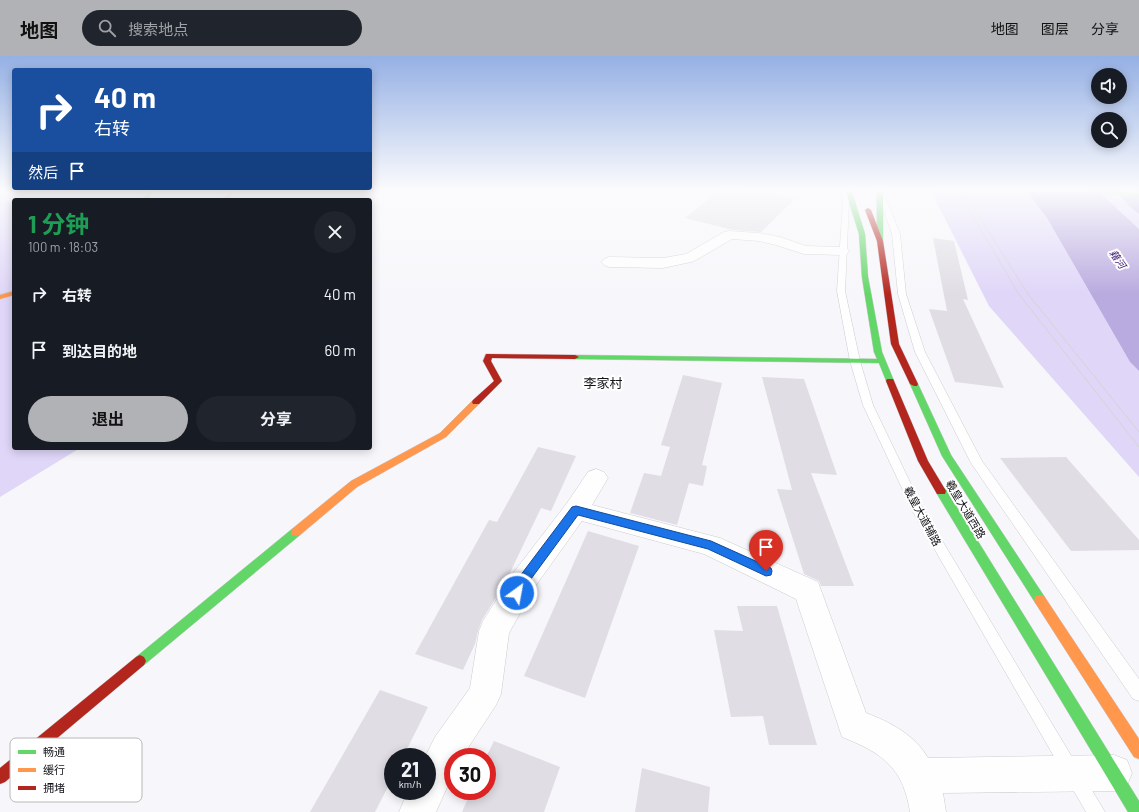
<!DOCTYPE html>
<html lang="zh">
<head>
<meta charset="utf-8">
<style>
	:root { --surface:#171b24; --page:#20242c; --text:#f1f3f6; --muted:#9ea1a6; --accent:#b1b2b6 }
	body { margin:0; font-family:Barlow,"Noto Sans SC",sans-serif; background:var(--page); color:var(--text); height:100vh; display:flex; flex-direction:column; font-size:15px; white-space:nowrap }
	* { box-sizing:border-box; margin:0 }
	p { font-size:13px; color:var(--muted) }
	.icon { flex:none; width:22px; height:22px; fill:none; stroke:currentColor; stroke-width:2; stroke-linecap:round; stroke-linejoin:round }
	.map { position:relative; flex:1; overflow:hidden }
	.sheet { position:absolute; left:12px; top:142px; width:360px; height:252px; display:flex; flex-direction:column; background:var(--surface); border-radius:4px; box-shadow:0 2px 10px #0003 }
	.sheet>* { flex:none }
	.guide { position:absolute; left:12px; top:12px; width:360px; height:122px; border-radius:4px; box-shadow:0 2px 10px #0003; background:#1a4fa0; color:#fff; overflow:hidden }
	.buttons { position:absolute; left:1091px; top:12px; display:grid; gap:8px }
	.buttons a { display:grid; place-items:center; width:36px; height:36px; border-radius:50%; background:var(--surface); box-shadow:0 2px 10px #0003; font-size:20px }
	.speed { position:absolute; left:384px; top:692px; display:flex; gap:8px; font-size:20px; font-weight:700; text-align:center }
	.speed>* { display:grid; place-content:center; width:52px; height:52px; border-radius:50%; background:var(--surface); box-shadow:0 2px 10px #0003; line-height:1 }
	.speed small { font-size:10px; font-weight:400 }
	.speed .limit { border:6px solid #d22; background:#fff; color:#111 }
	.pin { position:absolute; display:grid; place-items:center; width:34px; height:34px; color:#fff; margin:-41px -17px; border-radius:50% 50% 50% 0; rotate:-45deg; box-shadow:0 0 4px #0007 }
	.pin .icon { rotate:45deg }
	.me { position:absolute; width:44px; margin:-22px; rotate:32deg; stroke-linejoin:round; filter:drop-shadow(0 0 3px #0008) }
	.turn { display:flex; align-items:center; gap:14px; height:84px; padding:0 16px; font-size:18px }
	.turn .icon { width:52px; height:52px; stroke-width:2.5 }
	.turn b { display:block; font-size:28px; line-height:34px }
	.then { display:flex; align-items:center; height:38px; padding:0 16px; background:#0003; gap:8px; font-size:15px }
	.round { display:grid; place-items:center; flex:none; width:42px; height:42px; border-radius:21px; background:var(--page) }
	.overview { display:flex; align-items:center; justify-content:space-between; height:68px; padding:0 16px }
	h1 { font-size:24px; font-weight:700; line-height:30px; color:#1e9e55 }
	.button { display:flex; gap:8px; margin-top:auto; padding:8px 16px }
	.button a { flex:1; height:46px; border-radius:24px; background:var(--accent); color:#111; font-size:16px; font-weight:700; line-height:46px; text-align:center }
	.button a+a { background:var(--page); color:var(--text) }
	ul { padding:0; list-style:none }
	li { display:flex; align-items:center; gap:12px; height:56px; padding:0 16px }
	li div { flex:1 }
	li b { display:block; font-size:15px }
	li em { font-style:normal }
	header { display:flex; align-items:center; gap:24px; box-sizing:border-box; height:56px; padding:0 20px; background:var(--accent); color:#111 }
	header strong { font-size:19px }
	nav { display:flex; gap:22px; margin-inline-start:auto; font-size:14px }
	.search { width:280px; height:36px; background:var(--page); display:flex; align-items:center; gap:10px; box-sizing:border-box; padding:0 14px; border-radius:22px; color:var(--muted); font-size:15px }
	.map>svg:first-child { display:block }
</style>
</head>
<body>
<header>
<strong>地图</strong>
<div class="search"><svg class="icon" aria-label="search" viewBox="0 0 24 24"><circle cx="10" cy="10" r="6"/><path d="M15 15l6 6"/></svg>搜索地点</div>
<nav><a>地图</a><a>图层</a><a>分享</a></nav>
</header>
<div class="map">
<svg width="1139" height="756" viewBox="0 0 1139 756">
	<rect width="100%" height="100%" fill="#f7f6fa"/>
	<!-- green -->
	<g fill="#dfd6f8">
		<polygon points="0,133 380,133 370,150 370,144 14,144 14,392 80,392 0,441"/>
		<polygon points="930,133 1025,133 1047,162 1130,306 1139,315 1139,421 989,250"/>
		<polygon points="1096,133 1139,133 1139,173"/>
	</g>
	<!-- water -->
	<g fill="#b9aadf">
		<polygon points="1025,133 1096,133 1139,173 1139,315 1130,306 1047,162"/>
		<polygon points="1114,133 1139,133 1139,158 1129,150"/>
	</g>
	<!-- building -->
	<g fill="#e0dee4">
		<polygon points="722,133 737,133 756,137 758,135 795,143 761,176 733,174 685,162"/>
		<polygon points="933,182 954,185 968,244 963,243 1004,332 955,326 929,253 947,255"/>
		<polygon points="683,319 722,327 702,409 707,410 703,430 689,427 677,469 630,457 644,417 661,420 670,391 661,389"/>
		<polygon points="762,321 804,323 837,419 811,417 854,530 821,530 819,525 804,518 777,433 792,434"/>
		<polygon points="538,391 576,400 551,455 541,452 504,529 482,564 478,575 475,588 463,614 415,598 489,464 497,466"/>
		<polygon points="1066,401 1139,484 1139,494 1071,495 1000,402"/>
		<polygon points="588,475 639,490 585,642 524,620"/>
		<polygon points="737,550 777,550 817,689 769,689 763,660 731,661 714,574 743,575"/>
		<polygon points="380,634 428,651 403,701 393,701 393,721 375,756 310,756"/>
		<polygon points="494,685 560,711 544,756 462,756 471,735 487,735 487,699"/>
		<polygon points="642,712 710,731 708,756 635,756"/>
	</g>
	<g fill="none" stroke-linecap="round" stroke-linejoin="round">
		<defs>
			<g id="lane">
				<polygon points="841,133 847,133 849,145 845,235 860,305 873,349 922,451 1105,756 1086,756 913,456 863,349 850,305 837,235 843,145"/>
				<polygon points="882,138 885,140 900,178 906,238 925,296 982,405 1139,623 1139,645 1133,643 971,407 915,296 898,238 892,178 879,140"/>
			</g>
			<g id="street">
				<polygon points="729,175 759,177 780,181 806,190 842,191 847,192 849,195 847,198 842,199 804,198 776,189 759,185 732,183 696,204 691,206 663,212 609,211 604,209 601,206 604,203 609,201 663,202 686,198 724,176"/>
				<path d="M596,413l8,3 4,6 -16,27 128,33 98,44 48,131c24,9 49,22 62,45l186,-3 13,5 5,13 -5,13 -13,5 -171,2 3,19h-36c-7,-45 -28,-59 -68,-75l-46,-138 -92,-45 -122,-33 -48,67 -25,45 -8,61 -5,11 -34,52h-9v17l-17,38h-37l9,-21h19v-34h-2l10,-20 35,-49 9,-57 4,-10 31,-49 53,-69 21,-31z"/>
			</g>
			<g id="fast">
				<polygon points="148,133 153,133 149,144 143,144"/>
				<polygon points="845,133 851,133 865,178 868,221 882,296 894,325 893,327 887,327 879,307 575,303 571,301 575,299 877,303 874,296 862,221 859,178"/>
				<polygon points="877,133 883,133 883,185 880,187 877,185"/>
				<polygon points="1080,133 1097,133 1139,137 1139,141 1082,135"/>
				<polygon points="911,326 914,326 918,328 951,399 1044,540 1046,544 1044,548 1040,549 1036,548 942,400 910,328"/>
				<polygon points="941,431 945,432 1139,745 1139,756 1128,756 937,438 936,435 937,432"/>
				<polygon points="296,472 300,473 301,476 300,479 144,609 140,611 136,609 134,605 136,601 292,473"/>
			</g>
			<g id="slow">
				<polygon points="233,133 238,133 228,144 222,144"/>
				<polygon points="14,235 14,239 0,243 0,239"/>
				<polygon points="476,343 479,344 480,346 479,348 446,381 357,431 300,479 296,480 292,479 291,476 292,473 351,425 440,377 473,344"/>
				<polygon points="1040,539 1044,540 1139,683 1139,703 1134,701 1036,548 1034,544 1036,540"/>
			</g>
			<g id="jam">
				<polygon points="868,152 871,154 883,185 899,288 918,328 917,330 914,330 910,328 891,288 877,185 865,154"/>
				<polygon points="486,298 575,299 579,301 575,303 492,302 491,305 502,325 479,348 473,348 472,346 473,344 494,325 483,305"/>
				<polygon points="887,323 893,323 894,325 928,405 946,435 945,438 937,438 918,405 886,325"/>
				<polygon points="140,599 144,601 146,605 144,609 5,726 0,728 0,712 136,601"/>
			</g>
		</defs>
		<!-- lane casing -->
		<use href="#lane" stroke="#cccbd0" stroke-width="1"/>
		<!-- street casing -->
		<use href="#street" stroke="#cccbd0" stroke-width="1"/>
		<!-- fast casing -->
		<use href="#fast" stroke="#cccbd0" stroke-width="1"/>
		<!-- slow casing -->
		<use href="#slow" stroke="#cccbd0" stroke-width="1"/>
		<!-- jam casing -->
		<use href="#jam" stroke="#cccbd0" stroke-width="1"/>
		<!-- lane -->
		<use href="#lane" fill="#fefefe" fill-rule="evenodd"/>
		<!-- street -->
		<use href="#street" fill="#fefefe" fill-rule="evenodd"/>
		<!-- fast -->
		<use href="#fast" fill="#63d668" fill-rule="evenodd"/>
		<!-- slow -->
		<use href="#slow" fill="#ff974d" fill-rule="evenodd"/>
		<!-- jam -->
		<use href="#jam" fill="#b3261e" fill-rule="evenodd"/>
		<!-- tram -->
		<g stroke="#d4d4d5" stroke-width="1">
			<polyline points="957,133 1018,237 1139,391"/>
			<polyline points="964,133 971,148 1028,238 1139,376"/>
		</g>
	</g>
	<!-- sky -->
	<linearGradient id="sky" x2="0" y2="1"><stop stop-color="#95b0e4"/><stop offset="0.56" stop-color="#fbfbfd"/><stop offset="1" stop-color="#fbfbfd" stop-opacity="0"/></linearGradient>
	<rect width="1139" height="239" fill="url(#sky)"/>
	<!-- route -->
	<polygon fill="#1a73e8" stroke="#114b97" points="576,450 711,485 771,512 772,515 771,519 766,520 708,493 578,459 528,527 521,540 517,542 513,540 511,537 520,520 572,451"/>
	<g text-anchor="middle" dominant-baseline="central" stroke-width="4" stroke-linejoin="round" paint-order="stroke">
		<!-- far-water labels -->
		<g font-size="10" font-style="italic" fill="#432177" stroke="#fff">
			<text transform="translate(1118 203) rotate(55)">藉河</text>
		</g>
		<!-- street labels -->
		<g font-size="11" fill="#131218" stroke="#fff">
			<text transform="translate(966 453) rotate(59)">羲皇大道西路</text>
			<text transform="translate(923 460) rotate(62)">羲皇大道辅路</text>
		</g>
		<!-- quarter labels -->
		<g font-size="13" fill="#131218" stroke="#fff">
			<text x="603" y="327">李家村</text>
		</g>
	</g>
	<!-- legend -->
	<rect x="10" y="682" width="132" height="64" rx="6" fill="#fff" stroke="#b8b8ba" stroke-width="1"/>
	<rect x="18" y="694" width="18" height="4" fill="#63d668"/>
	<rect x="18" y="712" width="18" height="4" fill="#ff974d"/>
	<rect x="18" y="730" width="18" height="4" fill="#b3261e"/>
	<g font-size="11" fill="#131218">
		<text x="43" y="700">畅通</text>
		<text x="43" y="718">缓行</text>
		<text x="43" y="736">拥堵</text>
	</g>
</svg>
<div class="buttons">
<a><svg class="icon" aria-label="sound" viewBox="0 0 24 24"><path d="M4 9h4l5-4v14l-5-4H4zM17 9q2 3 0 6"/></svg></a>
<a><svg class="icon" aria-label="search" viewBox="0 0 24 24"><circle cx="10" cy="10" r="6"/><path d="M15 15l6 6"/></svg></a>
</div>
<div class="speed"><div>21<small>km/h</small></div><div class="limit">30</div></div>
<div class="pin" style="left:766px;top:515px;background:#d93025"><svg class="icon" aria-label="arrive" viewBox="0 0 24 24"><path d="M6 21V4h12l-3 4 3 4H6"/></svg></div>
<svg class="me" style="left:517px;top:537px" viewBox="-20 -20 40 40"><circle r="17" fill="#1a73e8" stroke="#fff" stroke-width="3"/><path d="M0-11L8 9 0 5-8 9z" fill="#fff"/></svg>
<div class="guide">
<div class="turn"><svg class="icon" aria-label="right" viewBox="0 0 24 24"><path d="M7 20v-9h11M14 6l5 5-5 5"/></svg><div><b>40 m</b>右转</div></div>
<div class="then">然后<svg class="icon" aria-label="arrive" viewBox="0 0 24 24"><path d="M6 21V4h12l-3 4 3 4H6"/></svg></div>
</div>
<section class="sheet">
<div class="overview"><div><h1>1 分钟</h1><p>100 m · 18:03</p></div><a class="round"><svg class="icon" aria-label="close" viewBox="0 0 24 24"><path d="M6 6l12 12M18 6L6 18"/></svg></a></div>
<ul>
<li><svg class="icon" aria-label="right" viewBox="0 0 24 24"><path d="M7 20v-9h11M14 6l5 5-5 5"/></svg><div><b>右转</b></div><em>40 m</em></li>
<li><svg class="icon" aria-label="arrive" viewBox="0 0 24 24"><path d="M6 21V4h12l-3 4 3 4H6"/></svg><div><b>到达目的地</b></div><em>60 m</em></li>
</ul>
<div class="button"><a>退出</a><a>分享</a></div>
</section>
</div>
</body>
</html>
